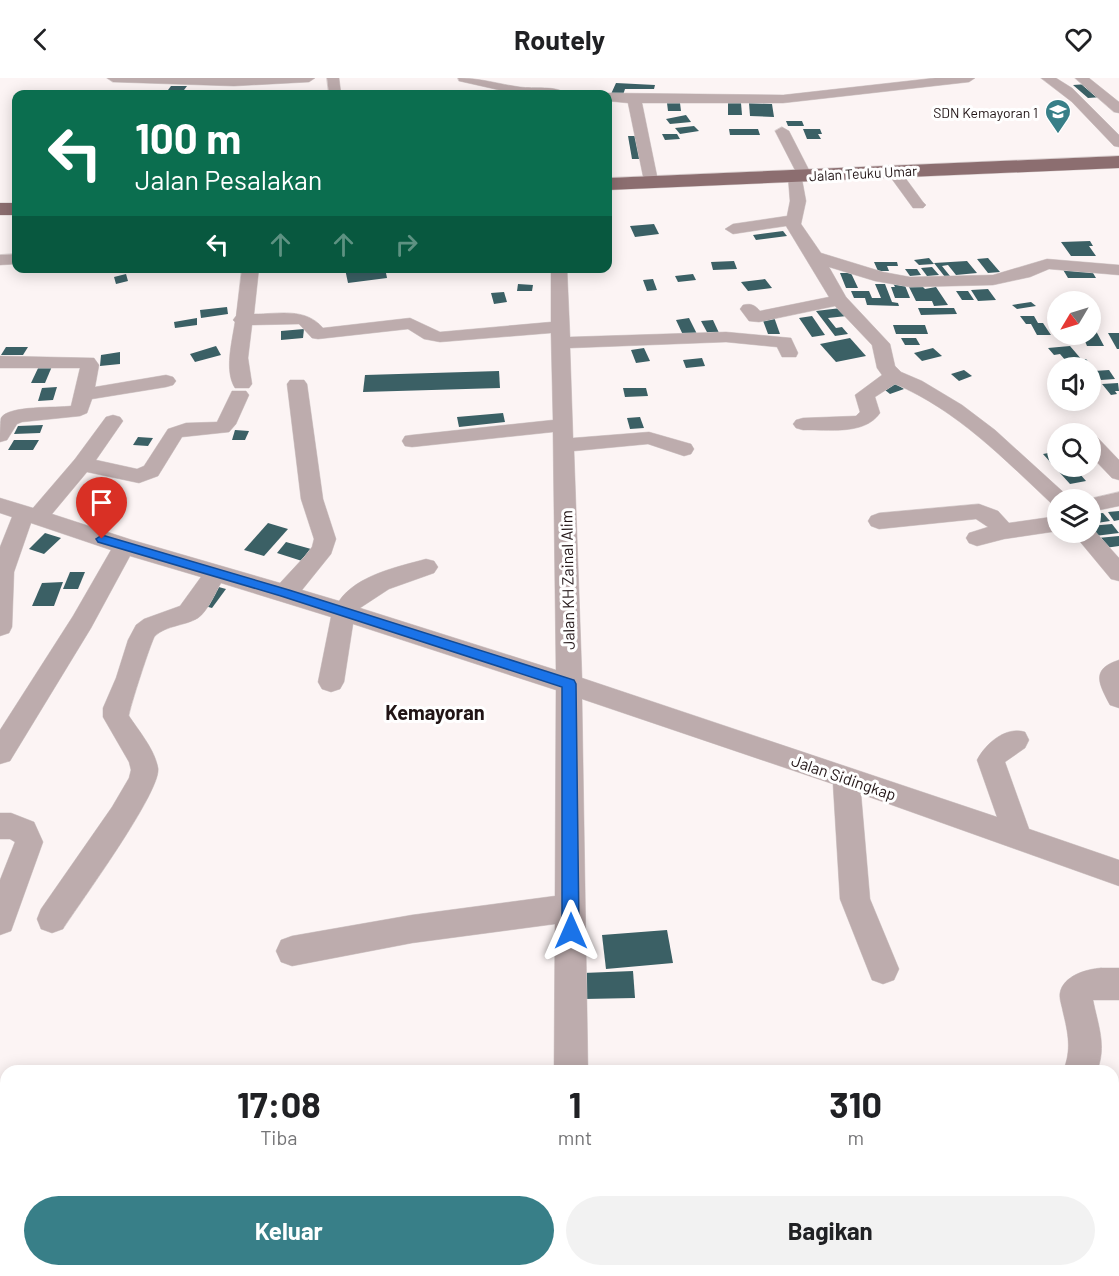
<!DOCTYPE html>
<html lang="id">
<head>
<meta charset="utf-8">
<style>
	:root { --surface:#fff; --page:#f2f2f2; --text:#202124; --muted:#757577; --accent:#387f88 }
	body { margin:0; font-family:Barlow,sans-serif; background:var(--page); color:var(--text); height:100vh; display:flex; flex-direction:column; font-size:22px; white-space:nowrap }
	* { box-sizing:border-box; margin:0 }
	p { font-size:20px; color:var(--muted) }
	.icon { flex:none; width:33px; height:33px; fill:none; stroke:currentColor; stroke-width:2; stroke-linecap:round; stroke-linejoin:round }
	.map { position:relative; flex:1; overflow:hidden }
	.drawer { position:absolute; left:0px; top:987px; width:1119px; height:212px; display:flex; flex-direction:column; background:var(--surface); border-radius:18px 18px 0 0; box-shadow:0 3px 15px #0003 }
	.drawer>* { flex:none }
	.guide { position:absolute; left:12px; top:12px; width:600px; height:183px; border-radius:12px; box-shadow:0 3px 15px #0003; background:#0b6e4f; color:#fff; overflow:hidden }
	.needle { width:39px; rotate:232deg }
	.controls { position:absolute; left:1047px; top:213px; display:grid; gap:12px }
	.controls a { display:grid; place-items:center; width:54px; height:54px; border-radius:50%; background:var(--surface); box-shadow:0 3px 15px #0003; font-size:30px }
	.pin { position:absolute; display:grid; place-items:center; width:51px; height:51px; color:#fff; margin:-62px -26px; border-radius:50% 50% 50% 0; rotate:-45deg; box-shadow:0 0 6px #0007 }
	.pin .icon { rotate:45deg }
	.me { position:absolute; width:66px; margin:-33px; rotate:0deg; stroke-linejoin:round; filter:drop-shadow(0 0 4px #0008) }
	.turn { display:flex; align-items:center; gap:21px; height:126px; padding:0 24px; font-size:27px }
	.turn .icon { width:78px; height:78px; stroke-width:2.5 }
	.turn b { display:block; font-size:42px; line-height:51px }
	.lanes { display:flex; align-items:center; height:57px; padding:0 24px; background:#0003; justify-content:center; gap:30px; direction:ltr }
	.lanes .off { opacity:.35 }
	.eta { display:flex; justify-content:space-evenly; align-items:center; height:102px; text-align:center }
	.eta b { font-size:36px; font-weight:700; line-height:42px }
	.action { display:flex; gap:12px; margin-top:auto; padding:12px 24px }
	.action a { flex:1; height:69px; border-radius:36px; background:var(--accent); color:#fff; font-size:24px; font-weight:700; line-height:69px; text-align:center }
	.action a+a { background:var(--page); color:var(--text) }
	header { display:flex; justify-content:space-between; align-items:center; height:78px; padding:0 24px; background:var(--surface); font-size:27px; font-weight:700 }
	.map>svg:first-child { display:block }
</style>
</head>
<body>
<header><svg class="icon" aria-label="back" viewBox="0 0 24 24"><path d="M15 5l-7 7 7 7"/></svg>Routely<svg class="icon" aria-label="heart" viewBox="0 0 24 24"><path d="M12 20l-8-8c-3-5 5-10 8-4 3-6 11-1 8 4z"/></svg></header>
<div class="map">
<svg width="1119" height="1198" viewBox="0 0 1119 1198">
	<rect width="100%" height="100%" fill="#fcf4f4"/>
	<!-- building -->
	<g fill="#3b6065">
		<polygon points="616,5 655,7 654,11 625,11 623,17 611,16"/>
		<polygon points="1088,6 1102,19 1088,20 1073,7"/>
		<polygon points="171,8 187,8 181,16 165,16"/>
		<polygon points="667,25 680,25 681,33 668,33"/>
		<polygon points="728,25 741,25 742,37 728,37"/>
		<polygon points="749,25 772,26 774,39 750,38"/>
		<polygon points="686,37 691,44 670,46 666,41"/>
		<polygon points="786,43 802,43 804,48 788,48"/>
		<polygon points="694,48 699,53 680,56 675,50"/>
		<polygon points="729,51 758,51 760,57 730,57"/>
		<polygon points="803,51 820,51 822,56 818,56 821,61 807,61"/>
		<polygon points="662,56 677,56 680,61 665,62"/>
		<polygon points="628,58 638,58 642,81 632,81"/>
		<polygon points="654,146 659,156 635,159 630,148"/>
		<polygon points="783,153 787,158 756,162 753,157"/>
		<polygon points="1090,163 1093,168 1089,168 1096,178 1071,178 1061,164"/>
		<polygon points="929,180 934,186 919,187 914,182"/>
		<polygon points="988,180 1000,194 988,195 977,181"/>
		<polygon points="734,183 737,191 713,192 711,184"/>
		<polygon points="967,183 977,195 956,197 948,187 942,188 950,198 945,199 934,185"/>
		<polygon points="874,184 897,184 898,188 887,188 889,193 878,193"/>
		<polygon points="932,189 939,197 927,198 921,190"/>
		<polygon points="385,190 387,200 348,205 345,191"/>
		<polygon points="1062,190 1090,190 1096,200 1068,200"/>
		<polygon points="905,191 917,191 921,197 910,198"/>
		<polygon points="840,195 851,195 858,210 846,210"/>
		<polygon points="126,196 128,203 116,206 114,199"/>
		<polygon points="693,196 696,202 678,204 675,198"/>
		<polygon points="653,201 657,212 647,213 643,202"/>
		<polygon points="765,201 772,210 748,213 741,204"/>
		<polygon points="893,205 904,205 910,220 895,220 891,209 895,209"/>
		<polygon points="518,206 533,207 532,213 517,213"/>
		<polygon points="875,206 885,206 892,224 898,225 899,228 867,227 865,220 854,220 851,213 869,213 872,220 881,220"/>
		<polygon points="921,207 925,211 936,209 948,227 934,228 932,223 916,223 909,209"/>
		<polygon points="988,211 996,222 978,223 971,212"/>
		<polygon points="956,213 968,213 974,222 962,222"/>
		<polygon points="504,214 507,224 494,226 491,215"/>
		<polygon points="1031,224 1036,228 1017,231 1012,227"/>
		<polygon points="227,229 228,236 201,240 200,232"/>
		<polygon points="841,230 847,238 828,240 836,250 842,249 848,256 835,258 816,233"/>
		<polygon points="918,230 954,230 957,236 921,237"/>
		<polygon points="812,238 825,257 812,259 799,240"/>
		<polygon points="1020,238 1034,238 1038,245 1043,245 1051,257 1037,257 1031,246 1026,246"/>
		<polygon points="774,239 780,256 768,256 762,240"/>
		<polygon points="197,240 197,247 175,250 174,244"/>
		<polygon points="689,240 697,256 683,257 676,242"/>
		<polygon points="713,242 719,255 708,256 701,243"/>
		<polygon points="893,247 925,247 928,256 896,256"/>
		<polygon points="304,251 303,260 281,262 281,253"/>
		<polygon points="1090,253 1096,253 1104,268 1087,268 1082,256 1090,256"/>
		<polygon points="1108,255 1119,255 1119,271 1117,271"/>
		<polygon points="850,260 866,278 836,284 820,266"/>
		<polygon points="901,260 916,260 920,267 905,267"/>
		<polygon points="216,268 221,277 195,284 190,276"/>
		<polygon points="1070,268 1082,282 1086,281 1094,291 1065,290 1060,283 1066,283 1060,276 1054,277 1048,270"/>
		<polygon points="6,269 28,269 23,277 1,277"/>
		<polygon points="644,270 650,283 636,285 631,272"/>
		<polygon points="933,270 942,278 922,283 914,275"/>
		<polygon points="120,274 120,286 100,288 101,277"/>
		<polygon points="702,280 705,288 686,290 683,282"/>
		<polygon points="40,286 53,286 45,305 31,305"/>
		<polygon points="964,292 972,298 959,303 951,296"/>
		<polygon points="1109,292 1115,301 1101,302 1094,293"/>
		<polygon points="499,293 500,310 363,314 365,297"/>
		<polygon points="897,301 898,307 904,311 890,316 880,308"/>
		<polygon points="1118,305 1119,313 1115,313 1117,316 1111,317 1102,306"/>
		<polygon points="57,309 53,322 38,323 42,310"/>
		<polygon points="623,310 646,310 648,318 625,319"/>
		<polygon points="503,335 505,344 459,349 457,339"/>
		<polygon points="640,339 644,350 630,351 627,340"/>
		<polygon points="43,347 40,355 14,356 18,348"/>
		<polygon points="235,352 249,353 245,362 232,362"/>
		<polygon points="138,359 153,360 148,368 133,367"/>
		<polygon points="14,362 39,362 33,372 8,372"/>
		<polygon points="1054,374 1058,377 1058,388 1073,388 1086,403 1070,406 1043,376"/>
		<polygon points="102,421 121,423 112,438 93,437"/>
		<polygon points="1119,433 1119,442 1114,443 1108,434"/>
		<polygon points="1103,435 1110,443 1090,446 1090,436"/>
		<polygon points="268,445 288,451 264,478 244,472"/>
		<polygon points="1112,446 1119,455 1095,458 1090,451 1090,448"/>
		<polygon points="45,455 61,460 44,476 29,471"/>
		<polygon points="1119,458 1119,468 1105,470 1098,460"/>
		<polygon points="286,464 311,471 302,483 277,475"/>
		<polygon points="70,494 85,494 78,511 63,511"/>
		<polygon points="63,504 54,528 32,528 42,505"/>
		<polygon points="215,508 226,511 212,530 201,527"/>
		<polygon points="667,852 673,885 606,891 602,857"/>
		<polygon points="633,893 635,920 584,921 583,895"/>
	</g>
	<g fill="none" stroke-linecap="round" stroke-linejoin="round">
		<defs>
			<g id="minor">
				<polygon points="107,0 315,0 309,4 234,8 113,4"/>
				<polygon points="327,0 339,0 341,16 329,16"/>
				<path d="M458,0c23,0 40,6 62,9 13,2 37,-2 47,7h-50l-58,-13z"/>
				<polygon points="935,0 975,0 969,4 783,25 642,25 657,98 650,102 643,98 628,25 608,23 608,16 603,16 608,15 783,17"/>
				<polygon points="1041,0 1056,0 1072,10 1119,57 1119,69 1114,68 1072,24"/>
				<polygon points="1075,0 1089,0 1119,24 1119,35 1114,34"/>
				<path d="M782,49l7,4 20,39 -8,4 5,27 -5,23 20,29 62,19 27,5 83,-2 54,-16 72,6v10l-70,-6 -19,8 -37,8 -83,2 -35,-6 -46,-14 17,30 44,47 5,22 6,6 21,9 40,24 33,25 77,70h-14v6l-5,-1c-48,-45 -96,-95 -158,-121l-20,13 5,16c-16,23 -52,16 -77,17l-7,-2 -3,-4 3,-4 7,-2 53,-2 4,-4 -5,-17 27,-20 -5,-7 -5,-23 -37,-39 -76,16 -10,-1 -9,-12 3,-4c8,-2 12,0 17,6l69,-14 -43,-71 -53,8 -8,-5 8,-5 54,-8 3,-15 -2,-25 2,-3 6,-1 -21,-41z"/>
				<polygon points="893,89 898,90 923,124 926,127 923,130 913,130 886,93"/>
				<polygon points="16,176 16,186 0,187 0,177"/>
				<path d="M242,190h17l-5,46c25,0 51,-7 69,14l87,-10 30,14 111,-10v-54h16l3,69 156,-5 65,6 7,15 -2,4h-14l-5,-10 -51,-5 -156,6 3,90 76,-6 42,12 3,5 -3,5 -7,2 -36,-12 -74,7 8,227 415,139 -20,-57c9,-17 29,-34 48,-28l4,8 -4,8 -20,14 24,67 90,31v26l-258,-92 9,105 29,70 -5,11 -11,4 -11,-4 -32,-81 -7,-115 -251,-85 6,372h-34l1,-147 -143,19 -120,23 -11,-4 -5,-11 5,-11 11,-4 120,-21 143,-19 1,-206 -203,-66 -9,58 -4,7 -9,3 -9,-3 -4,-7 13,-65 -110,-34c-6,10 -13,28 -23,35 -13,8 -31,7 -43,18 -3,3 -26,74 -26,80 10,15 26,34 29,52 4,23 -79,136 -95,161l-11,4 -11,-4 -4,-10 4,-10 71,-102 17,-29 2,-8 -2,-8 -26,-45v-9l13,-30 12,-38 8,-15 8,-6 36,-13 21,-29 -71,-21 -39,72 -81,133 -10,3v-34l73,-114 38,-66 -80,-27 -17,49 -2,55 -3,6 -9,3v-89l12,-30 -12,-4v-15l33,10 42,-49 31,-42 7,-2 7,2 3,4 -27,39 41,9 7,-3 24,-37 18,-6 31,-1 15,-31h14l3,4 -13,29 -7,8 -47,5 -24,39 -19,7 -52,-11 -35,42 80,26 148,43 25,-27 7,-9 2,-8 -13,-40 -14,-115 3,-4h14l3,4 16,115 13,40 -5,15 -29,36 37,11c18,-26 58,-34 87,-42l8,2 4,6 -4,6 -45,16 -29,19 196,62 -3,-238 -141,15 -7,-1 -3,-5 3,-5 7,-1 141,-15 -2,-87 -111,9 -16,-3 -16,-10 -90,10 -6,-1 -13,-14 -47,1 -4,33 4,26 -3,4h-14c-11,-17 -3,-46 0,-66l-2,-2 3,-4z"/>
				<path d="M0,278l94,2 5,7 -4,22 71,-12 7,2 3,4 -3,4 -7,2 -74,12 -5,14 -7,3 -58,6 -5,2 -10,16 -7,2c0,-6 0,-18 1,-24 7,-13 56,-10 70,-12l9,-38h-80z"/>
				<polygon points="1090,358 1097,359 1119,382 1119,402 1112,400 1090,377"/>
				<polygon points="1119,414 1119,428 1090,434 1090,422 1084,422"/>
				<polygon points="979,426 998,433 1009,445 1058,438 1058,453 1004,461 977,468 969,465 966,460 969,455 988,449 976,441 879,451 871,448 868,443 871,438 879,435"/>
				<polygon points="1091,449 1119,480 1119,503 1111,501 1072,454 1090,454"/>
				<path d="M1119,582v48l-9,-3c-11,-21 -20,-36 9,-45z"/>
				<polygon points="0,735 11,735 34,744 43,764 11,853 0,857 0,802 15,764 10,761 0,761"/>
				<path d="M1101,890h18v32h-26c5,25 14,46 4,71h-34c9,-21 5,-38 0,-59 -1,-6 -4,-13 -3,-19 3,-17 26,-24 41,-25z"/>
				<polygon points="1113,1106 1119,1108 1119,1151 1113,1149"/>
				<rect x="554" y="1192" width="38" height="6"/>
			</g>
			<g id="major">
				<polygon points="1119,78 1119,90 608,112 608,100"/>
				<rect x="0" y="125" width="16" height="12"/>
			</g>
		</defs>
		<!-- minor casing -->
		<use href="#minor" stroke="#d9d0d0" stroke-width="1"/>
		<!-- major casing -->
		<use href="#major" stroke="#d9d0d0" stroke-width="1"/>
		<!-- minor -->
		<use href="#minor" fill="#bdacad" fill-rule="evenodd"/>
		<!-- major -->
		<use href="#major" fill="#8c6e70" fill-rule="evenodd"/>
	</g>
	<!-- route -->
	<polygon fill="#1a73e8" stroke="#114b97" stroke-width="1.5" points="102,457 289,512 574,602 576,606 579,853 577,859 571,861 565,859 562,853 562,609 281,518 98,464 96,461"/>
	<!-- icons -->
	<defs>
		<symbol id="school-pin" viewBox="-11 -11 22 30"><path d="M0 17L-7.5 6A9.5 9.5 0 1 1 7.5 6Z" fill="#387f88" stroke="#fff"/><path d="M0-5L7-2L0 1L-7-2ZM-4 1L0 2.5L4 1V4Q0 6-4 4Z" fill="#fff"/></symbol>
	</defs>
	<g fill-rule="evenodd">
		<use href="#school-pin" x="1043" y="19" width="30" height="40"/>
	</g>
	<g text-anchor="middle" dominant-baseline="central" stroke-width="6" stroke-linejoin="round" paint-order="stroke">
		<!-- far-poi labels -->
		<g font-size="14" fill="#211415" stroke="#fff" text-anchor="end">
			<text x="1038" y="34">SDN Kemayoran 1</text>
		</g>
		<!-- far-street labels -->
		<g font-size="14" fill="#211415" stroke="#fff">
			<text transform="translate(863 95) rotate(-3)">Jalan Teuku Umar</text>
		</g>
		<!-- street labels -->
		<g font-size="16" fill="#211415" stroke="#fff">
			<text transform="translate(567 502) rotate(-91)">Jalan KH Zainal Alim</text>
			<text transform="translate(844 699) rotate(19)">Jalan Sidingkap</text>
		</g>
		<!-- quarter labels -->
		<g font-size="20" font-weight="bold" fill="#211415" stroke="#fff">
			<text x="435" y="634">Kemayoran</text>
		</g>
	</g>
</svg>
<div class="controls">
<a><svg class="needle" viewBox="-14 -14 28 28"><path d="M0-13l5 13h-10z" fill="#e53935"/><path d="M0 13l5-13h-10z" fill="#757577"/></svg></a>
<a><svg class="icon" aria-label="sound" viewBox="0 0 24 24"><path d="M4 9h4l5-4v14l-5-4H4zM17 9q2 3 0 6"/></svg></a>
<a><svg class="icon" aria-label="search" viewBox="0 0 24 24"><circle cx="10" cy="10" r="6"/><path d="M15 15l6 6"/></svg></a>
<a><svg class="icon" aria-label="layers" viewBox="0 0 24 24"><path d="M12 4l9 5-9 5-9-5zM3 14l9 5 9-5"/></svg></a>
</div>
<div class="pin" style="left:102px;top:461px;background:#d93025"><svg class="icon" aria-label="arrive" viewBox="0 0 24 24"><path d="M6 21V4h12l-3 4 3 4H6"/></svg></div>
<svg class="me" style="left:571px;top:853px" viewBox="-20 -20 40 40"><path d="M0-17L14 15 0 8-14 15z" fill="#1a73e8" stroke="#fff" stroke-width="4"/></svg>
<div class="guide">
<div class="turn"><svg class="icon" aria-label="left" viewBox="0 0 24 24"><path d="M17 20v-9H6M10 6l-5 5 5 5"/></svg><div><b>100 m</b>Jalan Pesalakan</div></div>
<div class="lanes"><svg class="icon" aria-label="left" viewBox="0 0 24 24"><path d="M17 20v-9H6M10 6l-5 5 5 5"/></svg><svg class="icon off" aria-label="ahead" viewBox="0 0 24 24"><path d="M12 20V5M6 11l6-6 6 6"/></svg><svg class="icon off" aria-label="ahead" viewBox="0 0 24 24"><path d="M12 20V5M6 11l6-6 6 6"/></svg><svg class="icon off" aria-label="right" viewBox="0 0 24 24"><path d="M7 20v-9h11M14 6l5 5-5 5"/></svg></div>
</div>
<section class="drawer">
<div class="eta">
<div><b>17:08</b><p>Tiba</p></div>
<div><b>1</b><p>mnt</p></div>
<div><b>310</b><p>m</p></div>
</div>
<div class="action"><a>Keluar</a><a>Bagikan</a></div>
</section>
</div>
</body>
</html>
